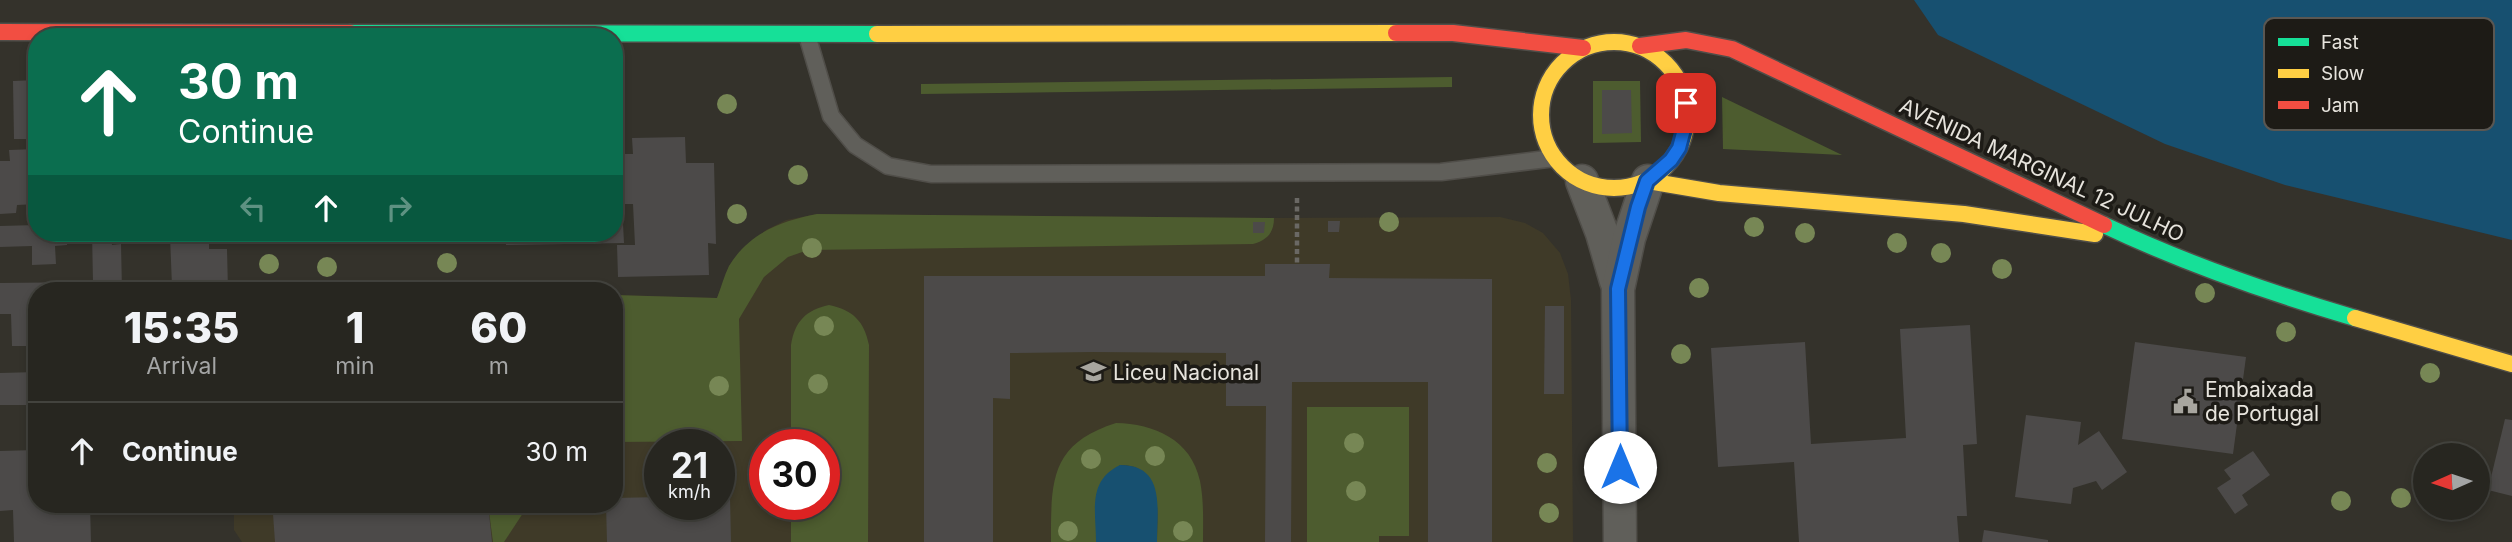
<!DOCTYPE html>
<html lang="en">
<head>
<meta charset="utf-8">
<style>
	:root { --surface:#272620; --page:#2f2e29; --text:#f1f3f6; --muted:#a4a5a5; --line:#43433e }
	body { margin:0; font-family:Inter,sans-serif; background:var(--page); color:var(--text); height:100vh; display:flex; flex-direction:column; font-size:26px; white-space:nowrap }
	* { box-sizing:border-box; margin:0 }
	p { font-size:23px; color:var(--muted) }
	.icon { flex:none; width:38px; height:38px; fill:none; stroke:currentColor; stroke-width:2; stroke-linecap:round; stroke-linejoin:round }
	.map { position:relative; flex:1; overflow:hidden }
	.side { position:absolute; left:28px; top:282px; width:595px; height:231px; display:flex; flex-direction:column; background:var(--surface); border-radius:28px; box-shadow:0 4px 10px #0003,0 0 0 2px var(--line) }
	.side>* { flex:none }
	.hud { position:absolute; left:28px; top:28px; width:595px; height:214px; border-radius:28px; box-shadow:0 4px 10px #0003,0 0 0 2px var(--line); background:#0b6e4f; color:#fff; overflow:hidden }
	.needle { width:46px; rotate:267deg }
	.tools { position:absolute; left:2413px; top:443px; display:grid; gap:14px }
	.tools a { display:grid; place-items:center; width:77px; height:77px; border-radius:50%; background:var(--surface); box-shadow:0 4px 10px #0003,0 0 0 2px var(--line); font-size:35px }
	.speed { position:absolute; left:644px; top:429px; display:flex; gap:14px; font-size:35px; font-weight:700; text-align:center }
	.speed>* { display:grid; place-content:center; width:91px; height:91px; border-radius:50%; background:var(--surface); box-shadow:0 4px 10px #0003,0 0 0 2px var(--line); line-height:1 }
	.speed small { font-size:18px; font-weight:400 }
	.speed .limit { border:10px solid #d22; background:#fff; color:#111 }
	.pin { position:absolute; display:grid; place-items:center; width:60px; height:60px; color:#fff; margin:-30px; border-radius:14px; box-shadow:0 4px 10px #0006 }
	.me { position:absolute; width:77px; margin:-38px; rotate:0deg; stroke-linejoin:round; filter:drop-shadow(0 0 5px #0008) }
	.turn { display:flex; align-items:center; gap:24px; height:147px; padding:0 35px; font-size:32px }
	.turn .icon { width:91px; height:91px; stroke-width:2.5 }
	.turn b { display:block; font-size:49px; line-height:60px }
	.lanes { display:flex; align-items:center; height:66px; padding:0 35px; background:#0003; justify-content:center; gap:35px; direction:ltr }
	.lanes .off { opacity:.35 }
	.eta { display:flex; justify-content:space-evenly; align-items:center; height:119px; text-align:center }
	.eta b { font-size:42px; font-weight:800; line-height:49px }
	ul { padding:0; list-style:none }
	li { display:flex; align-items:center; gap:21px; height:98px; padding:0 35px; border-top:2px solid var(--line) }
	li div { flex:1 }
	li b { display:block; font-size:26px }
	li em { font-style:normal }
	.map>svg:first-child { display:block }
</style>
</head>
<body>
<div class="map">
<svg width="2512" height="542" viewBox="0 0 2512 542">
	<rect width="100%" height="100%" fill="#34322b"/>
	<!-- built -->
	<path fill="#3f3a28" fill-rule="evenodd" d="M817,214l457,4 226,-1 25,6 18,10 17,20 8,21 3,26 2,242h-1331l-8,-12v-26h380v-209l103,3 12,-32 18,-20 19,-16 20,-10zM660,444h59v60h-59zM765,444h59v60h-59z"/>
	<!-- green -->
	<g fill="#4d5c2f">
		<polygon points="1452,77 1452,87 921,94 921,84"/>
		<polygon points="1593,81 1640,81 1641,142 1593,143"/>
		<polygon points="1722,97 1842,155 1723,149"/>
		<path d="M817,214l457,4c0,15 -7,22 -21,26l-445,6 -20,7 -24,20 -25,42 3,122 -128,1v-147l103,3c4,-10 7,-22 12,-32 20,-33 52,-45 88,-52z"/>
		<polygon points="227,287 398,290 228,290"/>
		<path d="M829,305c24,5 35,16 40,40l-1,197h-77v-38h33v-60h-33v-99c4,-24 15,-35 38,-40z"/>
		<polygon points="1307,407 1409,407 1409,536 1379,536 1379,542 1307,542"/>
		<path d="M1116,423c38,1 75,16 84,58 4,20 3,41 3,61h-46c0,-32 7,-77 -37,-77l-24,30v47h-45c0,-61 -1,-98 65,-119z"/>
		<polygon points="488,504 529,504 504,542 493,542"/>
	</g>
	<!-- water -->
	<g fill="#175070">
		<polygon points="1914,0 2512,0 2512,240 2285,185 2165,144 1938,35"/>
		<path d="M1120,465c46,0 37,44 37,77h-61c0,-31 -9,-61 24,-77z"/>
	</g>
	<!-- building -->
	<g fill="#4c4a49">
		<polygon points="37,80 37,139 14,139 13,81"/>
		<polygon points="1602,90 1631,90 1632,133 1602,134"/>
		<polygon points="685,137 686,163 714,163 716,244 708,243 709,275 618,277 617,245 635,245 633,204 622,204 624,243 506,245 506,233 614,233 614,139 621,139 622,154 633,154 632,138"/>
		<polygon points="37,149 37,204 17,205 16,213 0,214 0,161 10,161 9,150"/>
		<polygon points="1328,221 1340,221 1339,232 1328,232"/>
		<polygon points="1253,222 1265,222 1264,233 1253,233"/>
		<polygon points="37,225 37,233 67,233 67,245 55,246 56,264 32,265 32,246 0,247 0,226"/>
		<polygon points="92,233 111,233 112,245 121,244 122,290 37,290 37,346 12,346 11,314 0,314 0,283 93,282"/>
		<polygon points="209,235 209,249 227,249 228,290 190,290 190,285 172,286 170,236"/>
		<polygon points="1265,264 1330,264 1329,278 1492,279 1492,542 1428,542 1428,382 1292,382 1291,542 1265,542 1266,406 1226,406 1226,353 1092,352 1010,353 1010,399 993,398 993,542 924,542 924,276 1265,276"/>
		<polygon points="1545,306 1564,306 1564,394 1544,394"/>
		<polygon points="1970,325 1977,444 1963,445 1967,516 1957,516 1959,542 1799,542 1794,462 1718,467 1711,348 1805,342 1811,444 1906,438 1900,329"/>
		<polygon points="2135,342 2246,357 2233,454 2122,439"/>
		<polygon points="37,372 37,405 0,405 0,373"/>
		<polygon points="2026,415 2081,422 2078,445 2099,431 2127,472 2102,490 2096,481 2073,488 2071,504 2015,497"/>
		<polygon points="2505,419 2512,420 2512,496 2488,490"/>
		<polygon points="37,450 37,504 90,504 91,542 14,542 13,510 0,511 0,451"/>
		<polygon points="2253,451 2270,475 2242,495 2248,505 2235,514 2217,488 2231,479 2224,470"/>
		<polygon points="719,495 730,495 731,542 607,542 606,504 614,504 614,498 660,497 660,504 719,504"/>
		<polygon points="369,504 488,504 492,542 275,542 273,514"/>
		<polygon points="1984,530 2048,540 2048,542 1982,542"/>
	</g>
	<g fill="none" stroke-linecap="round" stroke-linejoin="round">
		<defs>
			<polyline id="lane" points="807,35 831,116 855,145 888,166 931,174 1441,172 1555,158"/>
			<g id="street">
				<polyline points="1582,181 1602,233 1616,281"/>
				<polyline points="1620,542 1618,289 1629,238 1648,181"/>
			</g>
			<g id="fast">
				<polyline points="350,33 877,34"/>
				<path d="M2104,225c80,38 166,68 251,93"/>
			</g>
			<g id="slow">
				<polyline points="877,34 1396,33"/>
				<circle cx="1614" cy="115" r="73"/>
				<polyline points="1648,181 1719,193 1964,214 2095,234"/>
				<polyline points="2355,318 2512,364"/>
			</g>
			<g id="jam">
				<polyline points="0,32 350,33"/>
				<polyline points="1396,33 1453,33 1583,48"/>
				<polyline points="1640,46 1686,40 1732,49 2104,225"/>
			</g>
		</defs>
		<!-- lane casing -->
		<use href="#lane" stroke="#504e49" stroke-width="19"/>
		<!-- street casing -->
		<use href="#street" stroke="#504e49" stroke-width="35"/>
		<!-- fast casing -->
		<use href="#fast" stroke="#504e49" stroke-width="19"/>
		<!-- slow casing -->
		<use href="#slow" stroke="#504e49" stroke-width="19"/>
		<!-- jam casing -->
		<use href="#jam" stroke="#504e49" stroke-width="19"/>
		<!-- path -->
		<polyline stroke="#6a6864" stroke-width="4.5" stroke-dasharray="5 3.5" stroke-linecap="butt" points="1297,198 1297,264"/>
		<!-- lane -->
		<use href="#lane" stroke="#605f5a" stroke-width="16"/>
		<!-- street -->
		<use href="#street" stroke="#605f5a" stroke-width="32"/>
		<!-- fast -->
		<use href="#fast" stroke="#16e098" stroke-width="16"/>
		<!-- slow -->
		<use href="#slow" stroke="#ffcf43" stroke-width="16"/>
		<!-- jam -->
		<use href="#jam" stroke="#f24e42" stroke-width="16"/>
	</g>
	<!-- trees -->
	<g fill="#778755">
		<circle cx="727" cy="104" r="10"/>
		<circle cx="798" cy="175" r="10"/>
		<circle cx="737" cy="214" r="10"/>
		<circle cx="1389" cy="222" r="10"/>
		<circle cx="1754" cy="227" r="10"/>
		<circle cx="1805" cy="233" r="10"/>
		<circle cx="1897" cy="243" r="10"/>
		<circle cx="812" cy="248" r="10"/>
		<circle cx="1941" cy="253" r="10"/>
		<circle cx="447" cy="263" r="10"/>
		<circle cx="269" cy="264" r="10"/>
		<circle cx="327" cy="267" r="10"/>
		<circle cx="2002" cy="269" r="10"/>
		<circle cx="1699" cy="288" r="10"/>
		<circle cx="2205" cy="293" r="10"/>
		<circle cx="824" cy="326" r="10"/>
		<circle cx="2286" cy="332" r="10"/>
		<circle cx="1681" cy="354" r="10"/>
		<circle cx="2430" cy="373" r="10"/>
		<circle cx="818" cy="384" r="10"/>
		<circle cx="719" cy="386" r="10"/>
		<circle cx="1354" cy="443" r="10"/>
		<circle cx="1155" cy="456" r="10"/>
		<circle cx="1091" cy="459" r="10"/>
		<circle cx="1547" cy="463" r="10"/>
		<circle cx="1356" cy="491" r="10"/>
		<circle cx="2401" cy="498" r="10"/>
		<circle cx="2341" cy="501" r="10"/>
		<circle cx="1549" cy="513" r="10"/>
		<circle cx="1068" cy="531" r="10"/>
		<circle cx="1183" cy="531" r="10"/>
	</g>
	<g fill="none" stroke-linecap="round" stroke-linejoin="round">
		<defs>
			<polyline id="route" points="1620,467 1618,289 1638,207 1647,181 1671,160 1679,148 1687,118 1686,103"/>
		</defs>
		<!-- route casing -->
		<use href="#route" stroke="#114b97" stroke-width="18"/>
		<!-- route -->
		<use href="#route" stroke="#1a73e8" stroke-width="12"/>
	</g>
	<!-- icons -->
	<defs>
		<symbol id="school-bare" viewBox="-9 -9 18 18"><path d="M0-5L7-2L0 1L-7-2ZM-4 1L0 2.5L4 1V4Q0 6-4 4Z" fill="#a8a69f" stroke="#1d1b16" stroke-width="2.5" paint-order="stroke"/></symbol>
		<symbol id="civic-bare" viewBox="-9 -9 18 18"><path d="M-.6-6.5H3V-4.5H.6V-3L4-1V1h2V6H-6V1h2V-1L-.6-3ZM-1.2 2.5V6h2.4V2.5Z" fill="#a8a69f" stroke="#1d1b16" stroke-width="2.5" paint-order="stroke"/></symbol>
	</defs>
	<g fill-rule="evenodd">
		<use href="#school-bare" x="1076" y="354" width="35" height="35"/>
		<use href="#civic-bare" x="2168" y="384" width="35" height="35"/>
	</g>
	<g text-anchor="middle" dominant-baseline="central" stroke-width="7" stroke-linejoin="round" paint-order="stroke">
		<!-- street labels -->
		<g font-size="21" fill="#e7e4dd" stroke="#1d1b16">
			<text transform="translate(2042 170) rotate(25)">AVENIDA MARGINAL 12 JULHO</text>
		</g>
		<!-- poi labels -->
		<g font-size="21" fill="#e7e4dd" stroke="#1d1b16" text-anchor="start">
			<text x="1113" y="372">Liceu Nacional</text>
			<text x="2205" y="389">Embaixada<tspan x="2205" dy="24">de Portugal</tspan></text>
		</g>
	</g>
	<!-- legend -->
	<rect x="2264" y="18" width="230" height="112" rx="10" fill="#1d1b16" stroke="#5a5752" stroke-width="2"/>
	<rect x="2278" y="38" width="31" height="8" fill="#16e098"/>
	<rect x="2278" y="69" width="31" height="9" fill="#ffcf43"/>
	<rect x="2278" y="101" width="31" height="8" fill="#f24e42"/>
	<g font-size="19" fill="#e7e4dd">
		<text x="2321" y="49">Fast</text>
		<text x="2321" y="80">Slow</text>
		<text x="2321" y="112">Jam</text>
	</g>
</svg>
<div class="tools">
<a><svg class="needle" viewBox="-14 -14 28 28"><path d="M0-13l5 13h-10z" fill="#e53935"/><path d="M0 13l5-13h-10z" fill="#a4a5a5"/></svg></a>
</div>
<div class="speed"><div>21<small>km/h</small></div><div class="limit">30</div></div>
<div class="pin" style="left:1686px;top:103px;background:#d93025"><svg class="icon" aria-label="arrive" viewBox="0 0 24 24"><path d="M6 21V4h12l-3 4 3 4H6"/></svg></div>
<svg class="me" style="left:1620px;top:467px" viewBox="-20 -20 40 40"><circle r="19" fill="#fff"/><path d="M0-13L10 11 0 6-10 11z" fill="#1a73e8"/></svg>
<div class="hud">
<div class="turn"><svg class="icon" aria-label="ahead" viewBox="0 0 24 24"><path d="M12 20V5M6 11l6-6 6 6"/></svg><div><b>30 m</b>Continue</div></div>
<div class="lanes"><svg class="icon off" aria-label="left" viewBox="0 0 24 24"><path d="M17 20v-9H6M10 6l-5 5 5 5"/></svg><svg class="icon" aria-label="ahead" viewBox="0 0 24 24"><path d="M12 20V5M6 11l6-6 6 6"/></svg><svg class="icon off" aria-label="right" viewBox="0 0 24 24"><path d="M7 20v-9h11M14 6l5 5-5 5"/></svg></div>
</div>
<section class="side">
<div class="eta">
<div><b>15:35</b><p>Arrival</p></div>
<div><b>1</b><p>min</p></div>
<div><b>60</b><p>m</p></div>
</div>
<ul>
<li><svg class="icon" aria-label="ahead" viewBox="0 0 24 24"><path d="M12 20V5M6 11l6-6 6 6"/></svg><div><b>Continue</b></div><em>30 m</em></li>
</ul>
</section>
</div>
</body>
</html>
